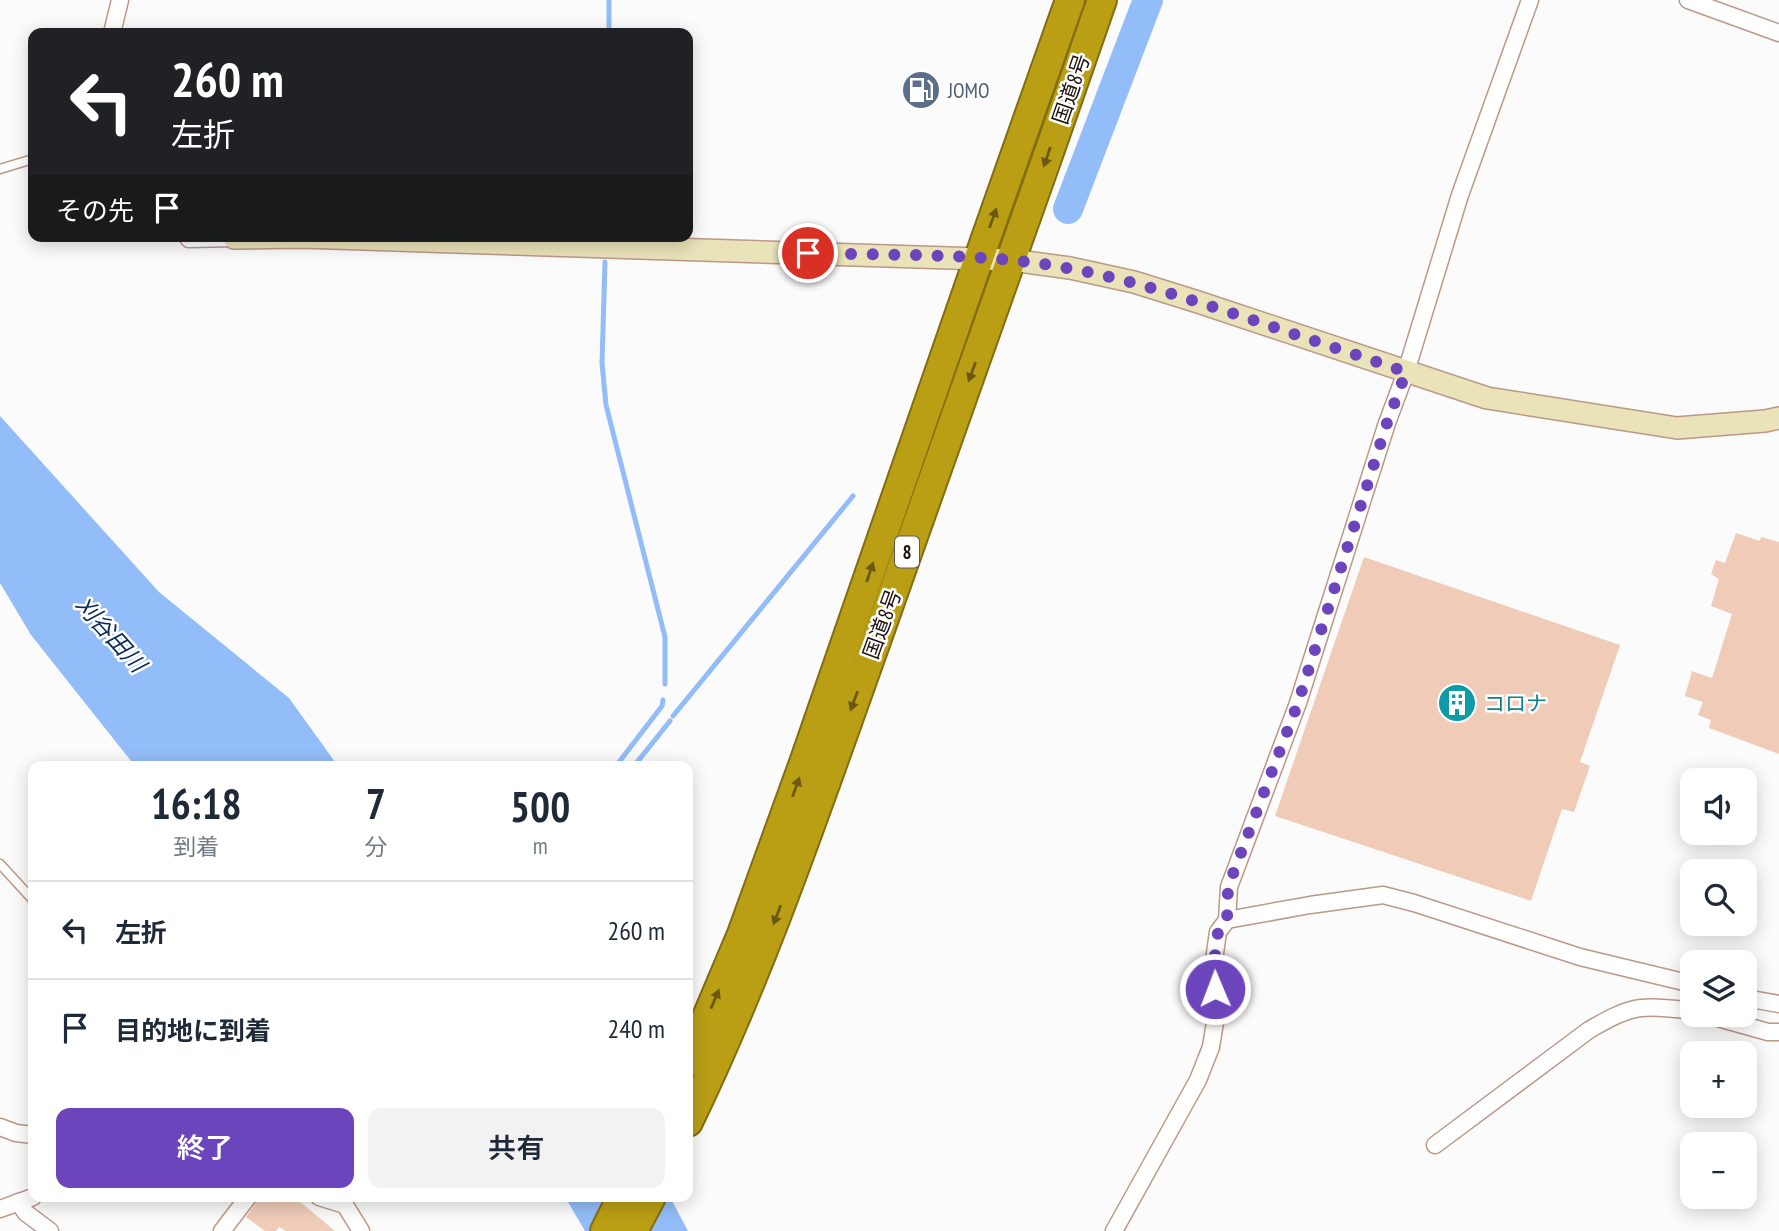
<!DOCTYPE html>
<html lang="ja">
<head>
<meta charset="utf-8">
<style>
	:root { --surface:#fff; --page:#f2f2f3; --text:#1f2937; --muted:#747a83; --line:#e0e1e3; --accent:#6c45bd }
	body { margin:0; font-family:"PT Sans Narrow","Noto Sans JP",sans-serif; background:var(--page); color:var(--text); height:100vh; display:flex; flex-direction:column; font-size:26px; white-space:nowrap }
	* { box-sizing:border-box; margin:0 }
	p { font-size:23px; color:var(--muted) }
	.icon { flex:none; width:38px; height:38px; fill:none; stroke:currentColor; stroke-width:2; stroke-linecap:round; stroke-linejoin:round }
	.map { position:relative; flex:1; overflow:hidden }
	.drawer { position:absolute; left:28px; top:761px; width:665px; height:441px; display:flex; flex-direction:column; background:var(--surface); border-radius:14px; box-shadow:0 4px 18px #0003 }
	.drawer>* { flex:none }
	.hud { position:absolute; left:28px; top:28px; width:665px; height:214px; border-radius:14px; box-shadow:0 4px 18px #0003; background:#202124; color:#fff; overflow:hidden }
	.tools { position:absolute; left:1680px; top:768px; display:grid; gap:14px }
	.tools a { display:grid; place-items:center; width:77px; height:77px; border-radius:14px; background:var(--surface); box-shadow:0 4px 18px #0003; font-size:35px }
	.pin { position:absolute; display:grid; place-items:center; width:60px; height:60px; color:#fff; margin:-30px; border:4px solid #fff; border-radius:50%; box-shadow:0 2px 7px #0007 }
	.me { position:absolute; width:77px; margin:-38px; rotate:359deg; stroke-linejoin:round; filter:drop-shadow(0 0 5px #0008) }
	.turn { display:flex; align-items:center; gap:24px; height:147px; padding:0 28px; font-size:32px }
	.turn .icon { width:91px; height:91px; stroke-width:2.5 }
	.turn b { display:block; font-size:49px; line-height:60px }
	.then { display:flex; align-items:center; height:66px; padding:0 28px; background:#0003; gap:14px; font-size:26px }
	.eta { display:flex; justify-content:space-evenly; align-items:center; height:119px; text-align:center }
	.eta b { font-size:42px; font-weight:600; line-height:49px }
	.button { display:flex; gap:14px; margin-top:auto; padding:14px 28px }
	.button a { flex:1; height:80px; border-radius:14px; background:var(--accent); color:#fff; font-size:28px; font-weight:600; line-height:80px; text-align:center }
	.button a+a { background:var(--page); color:var(--text) }
	ul { padding:0; list-style:none }
	li { display:flex; align-items:center; gap:21px; height:98px; padding:0 28px; border-top:2px solid var(--line) }
	li div { flex:1 }
	li b { display:block; font-size:26px }
	li em { font-style:normal }
	.map>svg:first-child { display:block }
</style>
</head>
<body>
<div class="map">
<svg width="1779" height="1231" viewBox="0 0 1779 1231">
	<rect width="100%" height="100%" fill="#fbfbfb"/>
	<!-- water -->
	<g fill="#93bdf8">
		<polygon points="0,416 159,592 289,698 338,766 135,766 31,635 0,583"/>
		<polygon points="565,1197 670,1197 688,1231 585,1231"/>
	</g>
	<g fill="none" stroke-linecap="round" stroke-linejoin="round">
		<!-- stream -->
		<g stroke="#93bdf8" stroke-width="5">
			<polyline points="609,33 609,0"/>
			<polyline points="605,262 602,363 606,405 665,637 665,684"/>
			<polyline points="673,716 853,496"/>
			<polyline points="616,766 662,706 663,700"/>
			<polyline points="634,766 670,721"/>
		</g>
		<!-- river -->
		<polyline stroke="#93bdf8" stroke-width="30" points="1068,209 1148,0"/>
	</g>
	<!-- building -->
	<g fill="#f0cbb8">
		<polygon points="1736,533 1760,541 1761,537 1779,542 1779,754 1709,728 1711,720 1698,715 1703,702 1685,696 1692,671 1712,678 1732,614 1711,606 1719,579 1711,574 1716,560 1725,563"/>
		<polygon points="1364,557 1620,645 1580,762 1590,766 1574,812 1562,809 1531,901 1275,816"/>
		<polygon points="258,1197 287,1197 298,1200 335,1231 286,1231 279,1227 276,1231 265,1231 246,1217 256,1203"/>
	</g>
	<g fill="none" stroke-linecap="round" stroke-linejoin="round">
		<defs>
			<g id="lane">
				<polyline points="0,169 33,159"/>
				<polyline points="0,864 33,900"/>
			</g>
			<g id="street">
				<polyline points="1688,0 1779,33"/>
				<polyline points="112,33 120,0"/>
				<polyline points="187,236 189,239 234,238"/>
				<polyline points="1227,920 1310,905 1383,895 1414,903 1580,957 1692,984"/>
				<polyline points="1745,998 1779,1004"/>
				<polyline points="1707,1015 1768,1032 1779,1032"/>
				<polyline points="0,1127 16,1133 33,1135"/>
				<path d="M1435,1145l154,-115c16,-9 34,-20 52,-22 17,-2 35,1 51,3"/>
				<polyline points="319,1197 345,1205 361,1231"/>
				<polyline points="18,1202 26,1213 50,1231"/>
				<polyline points="0,1209 33,1197"/>
				<polyline points="222,1231 248,1197"/>
				<polyline points="1114,1231 1198,1080 1211,1047 1217,1010 1213,967 1218,932 1227,920 1229,887 1298,703 1387,423 1406,372 1460,195 1530,0"/>
			</g>
			<polyline id="secondary" points="234,238 302,237 1012,260 1070,268 1134,282 1198,302 1487,398 1677,428 1765,421 1779,418"/>
			<g id="highway">
				<polyline points="688,1062 742,934 805,760 979,258 1070,0"/>
				<path d="M688,1122c75,-155 130,-319 188,-481 76,-214 152,-427 226,-641"/>
				<polyline points="605,1231 622,1197"/>
				<polyline points="633,1231 651,1197"/>
			</g>
		</defs>
		<!-- lane casing -->
		<use href="#lane" stroke="#bc9887" stroke-width="11"/>
		<!-- street casing -->
		<use href="#street" stroke="#bc9887" stroke-width="19"/>
		<!-- secondary casing -->
		<use href="#secondary" stroke="#bc9887" stroke-width="24"/>
		<!-- highway casing -->
		<use href="#highway" stroke="#836d12" stroke-width="32"/>
		<!-- lane -->
		<use href="#lane" stroke="#fff" stroke-width="8"/>
		<!-- street -->
		<use href="#street" stroke="#fff" stroke-width="16"/>
		<!-- secondary -->
		<use href="#secondary" stroke="#eae2b9" stroke-width="21"/>
		<!-- highway -->
		<use href="#highway" stroke="#ba9f15" stroke-width="28"/>
	</g>
	<!-- one-way arrows -->
	<defs><path id="oneway-solid" d="M-6-.8H1V-3.2L6.5 0L1 3.2V.8H-6Z" transform="scale(1.75)"/></defs>
	<g fill="#6c5810">
		<use href="#oneway-solid" transform="translate(1047 157) rotate(109)"/>
		<use href="#oneway-solid" transform="translate(993 218) rotate(-70)"/>
		<use href="#oneway-solid" transform="translate(972 372) rotate(110)"/>
		<use href="#oneway-solid" transform="translate(870 572) rotate(-71)"/>
		<use href="#oneway-solid" transform="translate(854 701) rotate(110)"/>
		<use href="#oneway-solid" transform="translate(796 787) rotate(-70)"/>
		<use href="#oneway-solid" transform="translate(777 915) rotate(111)"/>
		<use href="#oneway-solid" transform="translate(715 999) rotate(-67)"/>
	</g>
	<g fill="none" stroke-linecap="round" stroke-linejoin="round">
		<!-- route -->
		<path stroke="#6c45bd" stroke-width="12" stroke-dasharray="0 21.6" d="M808,253c87,3 179,-1 264,16 61,11 120,31 178,50 52,18 104,35 156,53l-19,51 -89,280 -70,184 -1,33 -9,12 -2,18 -3,17 2,22"/>
	</g>
	<!-- icons -->
	<defs>
		<symbol id="fuel-disc" viewBox="-11 -11 22 22"><circle r="9.5" fill="#5c6f8a" stroke="#fff"/><path d="M-5.5-6h7V0h2V4h1.3V-2.5L3-4.5l.8-.8L6-3V5H2.5V1h-1V6h-7ZM-4.2-4.7v3.2H.2V-4.7Z" fill="#fff"/></symbol>
		<symbol id="building-disc" viewBox="-11 -11 22 22"><circle r="9.5" fill="#0f9aa8" stroke="#fff"/><path d="M-4-6H4V6H1V3H-1V6H-4ZM-2.5-4.3h1.7v1.8h-1.7ZM.8-4.3h1.7v1.8H.8ZM-2.5-1h1.7V.8h-1.7ZM.8-1h1.7V.8H.8Z" fill="#fff"/></symbol>
	</defs>
	<g fill-rule="evenodd">
		<use href="#fuel-disc" x="899" y="68" width="44" height="44"/>
		<use href="#building-disc" x="1435" y="681" width="44" height="44"/>
	</g>
	<g text-anchor="middle" dominant-baseline="central" stroke-width="5" stroke-linejoin="round" paint-order="stroke">
		<!-- shield labels -->
		<rect fill="#fff" stroke="#625854" stroke-width="2" x="895" y="536.5" width="24" height="31" rx="5"/>
		<g font-size="19" font-weight="bold" fill="#1e110b">
			<text x="907" y="552">8</text>
		</g>
		<!-- street labels -->
		<g font-size="21" fill="#1e110b" stroke="#fff">
			<text transform="translate(1071 89) rotate(-71)">国道8号</text>
			<text transform="translate(882 624) rotate(-70)">国道8号</text>
		</g>
		<!-- service labels -->
		<g font-size="21" fill="#4e5e75" stroke="#fff" text-anchor="start">
			<text x="948" y="90">JOMO</text>
		</g>
		<!-- culture labels -->
		<g font-size="21" fill="#0d838f" stroke="#fff" text-anchor="start">
			<text x="1484" y="703">コロナ</text>
		</g>
		<!-- water labels -->
		<g font-size="23" font-style="italic" fill="#092b58" stroke="#fff">
			<text transform="translate(111 634) rotate(48)">刈谷田川</text>
		</g>
	</g>
</svg>
<div class="tools">
<a><svg class="icon" aria-label="sound" viewBox="0 0 24 24"><path d="M4 9h4l5-4v14l-5-4H4zM17 9q2 3 0 6"/></svg></a>
<a><svg class="icon" aria-label="search" viewBox="0 0 24 24"><circle cx="10" cy="10" r="6"/><path d="M15 15l6 6"/></svg></a>
<a><svg class="icon" aria-label="layers" viewBox="0 0 24 24"><path d="M12 4l9 5-9 5-9-5zM3 14l9 5 9-5"/></svg></a>
<a>+</a>
<a>−</a>
</div>
<div class="pin" style="left:808px;top:253px;background:#d93025"><svg class="icon" aria-label="arrive" viewBox="0 0 24 24"><path d="M6 21V4h12l-3 4 3 4H6"/></svg></div>
<svg class="me" style="left:1215px;top:989px" viewBox="-20 -20 40 40"><circle r="17" fill="#6c45bd" stroke="#fff" stroke-width="3"/><path d="M0-11L8 9 0 5-8 9z" fill="#fff"/></svg>
<div class="hud">
<div class="turn"><svg class="icon" aria-label="left" viewBox="0 0 24 24"><path d="M17 20v-9H6M10 6l-5 5 5 5"/></svg><div><b>260 m</b>左折</div></div>
<div class="then">その先<svg class="icon" aria-label="arrive" viewBox="0 0 24 24"><path d="M6 21V4h12l-3 4 3 4H6"/></svg></div>
</div>
<section class="drawer">
<div class="eta">
<div><b>16:18</b><p>到着</p></div>
<div><b>7</b><p>分</p></div>
<div><b>500</b><p>m</p></div>
</div>
<ul>
<li><svg class="icon" aria-label="left" viewBox="0 0 24 24"><path d="M17 20v-9H6M10 6l-5 5 5 5"/></svg><div><b>左折</b></div><em>260 m</em></li>
<li><svg class="icon" aria-label="arrive" viewBox="0 0 24 24"><path d="M6 21V4h12l-3 4 3 4H6"/></svg><div><b>目的地に到着</b></div><em>240 m</em></li>
</ul>
<div class="button"><a>終了</a><a>共有</a></div>
</section>
</div>
</body>
</html>
